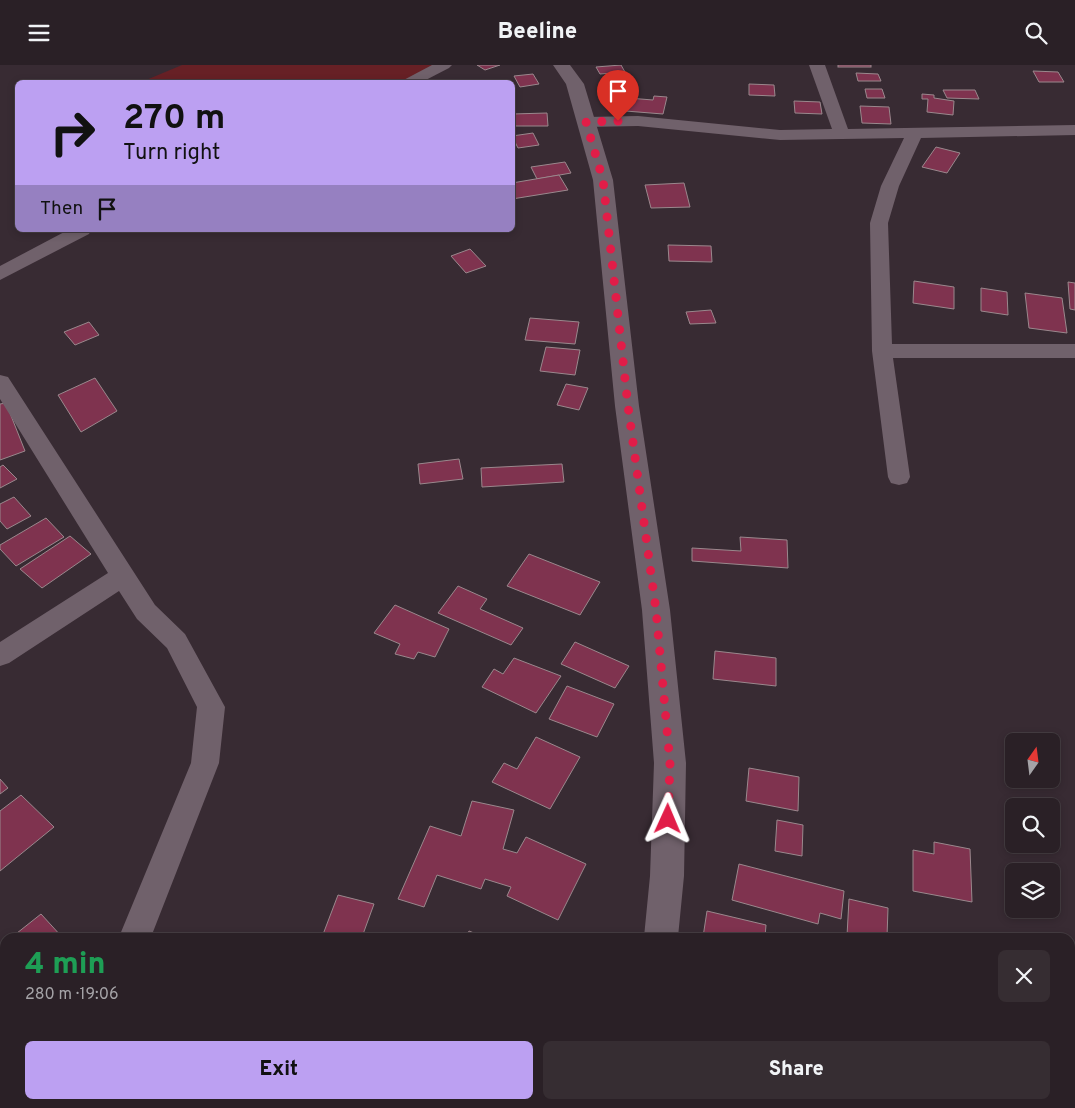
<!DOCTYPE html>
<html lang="en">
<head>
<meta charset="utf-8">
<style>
	:root { --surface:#2a2026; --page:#362d32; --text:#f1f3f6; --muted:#a5a3a7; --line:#463e43; --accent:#bca0f2 }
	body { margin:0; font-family:Overpass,sans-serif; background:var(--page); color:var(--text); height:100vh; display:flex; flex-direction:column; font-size:19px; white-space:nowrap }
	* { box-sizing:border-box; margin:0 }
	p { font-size:16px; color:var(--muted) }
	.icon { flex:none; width:28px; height:28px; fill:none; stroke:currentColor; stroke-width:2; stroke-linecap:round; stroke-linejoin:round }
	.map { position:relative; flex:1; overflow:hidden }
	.side { position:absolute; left:0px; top:868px; width:1075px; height:176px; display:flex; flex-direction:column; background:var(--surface); border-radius:15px 15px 0 0; box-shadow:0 2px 8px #0003,0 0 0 1px var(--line) }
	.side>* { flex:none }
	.banner { position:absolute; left:15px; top:15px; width:500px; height:152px; border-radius:8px; box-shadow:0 2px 8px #0003,0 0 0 1px var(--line); background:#bca0f2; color:#111; overflow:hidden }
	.needle { width:32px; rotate:14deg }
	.fabs { position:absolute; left:1005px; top:668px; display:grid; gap:10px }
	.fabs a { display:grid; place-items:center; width:55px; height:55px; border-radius:8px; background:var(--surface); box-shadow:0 2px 8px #0003,0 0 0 1px var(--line); font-size:25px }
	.pin { position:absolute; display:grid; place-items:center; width:42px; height:42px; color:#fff; margin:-51px -21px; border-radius:50% 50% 50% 0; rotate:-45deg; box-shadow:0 0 5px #0007 }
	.pin .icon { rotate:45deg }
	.me { position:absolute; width:55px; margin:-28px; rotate:1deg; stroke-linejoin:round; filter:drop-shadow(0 0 4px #0008) }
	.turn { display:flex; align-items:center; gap:18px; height:105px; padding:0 25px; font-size:22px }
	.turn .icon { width:65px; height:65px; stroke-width:2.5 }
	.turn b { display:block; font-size:35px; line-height:42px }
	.then { display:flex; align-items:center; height:48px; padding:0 25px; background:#0003; gap:10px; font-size:19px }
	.round { display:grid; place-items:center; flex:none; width:52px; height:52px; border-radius:8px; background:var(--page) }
	.overview { display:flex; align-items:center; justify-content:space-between; height:85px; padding:0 25px }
	h1 { font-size:30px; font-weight:800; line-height:38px; color:#1e9e55 }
	.button { display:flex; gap:10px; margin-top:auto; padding:10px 25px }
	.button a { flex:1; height:58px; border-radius:8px; background:var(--accent); color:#111; font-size:20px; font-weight:800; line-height:58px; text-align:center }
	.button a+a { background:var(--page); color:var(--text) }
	header { display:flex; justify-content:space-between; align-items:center; height:65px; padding:0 25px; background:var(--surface); font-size:22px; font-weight:800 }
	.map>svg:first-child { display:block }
</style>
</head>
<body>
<header><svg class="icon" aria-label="menu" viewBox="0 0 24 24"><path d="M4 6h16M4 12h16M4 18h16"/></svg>Beeline<svg class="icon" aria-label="search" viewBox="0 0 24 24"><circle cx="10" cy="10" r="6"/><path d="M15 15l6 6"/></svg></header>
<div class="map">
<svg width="1075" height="1043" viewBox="0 0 1075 1043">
	<rect width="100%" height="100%" fill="#382b33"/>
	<!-- green -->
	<polygon fill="#672025" points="182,0 437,0 400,17 139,18"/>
	<!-- building -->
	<g fill="#7f334f" stroke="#9a888d">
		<polygon points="477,0 500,0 485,5"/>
		<polygon points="621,0 625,7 600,9 596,2"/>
		<rect x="838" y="0" width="33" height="2"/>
		<polygon points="1033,6 1058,7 1064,17 1039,17"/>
		<polygon points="856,8 878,9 881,16 858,16"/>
		<polygon points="533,9 539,19 520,22 514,11"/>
		<polygon points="749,19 774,20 775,31 749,30"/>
		<polygon points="865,24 882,24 885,33 867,33"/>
		<polygon points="943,25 975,25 979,34 947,33"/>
		<polygon points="922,29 934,30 934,33 954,36 953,50 927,47 928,34 922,34"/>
		<polygon points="654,31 667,32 663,49 613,45 616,32 653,35"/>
		<polygon points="794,36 820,37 822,49 795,48"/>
		<polygon points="860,41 889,42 891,59 862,58"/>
		<polygon points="547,48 548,61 512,61 512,49"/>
		<polygon points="533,68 539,80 518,83 512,71"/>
		<polygon points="936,82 960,88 947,108 922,102"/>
		<polygon points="565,97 571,108 537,114 531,102"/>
		<polygon points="559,110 568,125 512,134 512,118"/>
		<polygon points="684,118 690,142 651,143 645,120"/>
		<polygon points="668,180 711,181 712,197 669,196"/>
		<polygon points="470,184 486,201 466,208 451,191"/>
		<polygon points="914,216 954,222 954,244 913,238"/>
		<polygon points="1068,217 1075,218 1075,245 1070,244"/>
		<polygon points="981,223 1007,227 1008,250 981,246"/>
		<polygon points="1025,228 1062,233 1067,268 1029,263"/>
		<polygon points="711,245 716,258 690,259 686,247"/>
		<polygon points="530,253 579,257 575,279 525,275"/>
		<polygon points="89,257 99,270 75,280 64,267"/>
		<polygon points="546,282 580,285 575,310 540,306"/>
		<polygon points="95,313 117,346 81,367 58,330"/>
		<polygon points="566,319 588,323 579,345 557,340"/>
		<polygon points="6,338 25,386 0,395 0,339"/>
		<polygon points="459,394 463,414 420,419 418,399"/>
		<polygon points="562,399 564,417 482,422 481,403"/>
		<polygon points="3,400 17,414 0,423 0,402"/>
		<polygon points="14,432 31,451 7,464 0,456 0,439"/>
		<polygon points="46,453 64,472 16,501 0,484 0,480"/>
		<polygon points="70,471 91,489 42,523 20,504"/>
		<polygon points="740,472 787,475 788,503 692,496 692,483 741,486"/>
		<polygon points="529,489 600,517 580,550 507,521"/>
		<polygon points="458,521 487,534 480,544 523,563 511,580 438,548"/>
		<polygon points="395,540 449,564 435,592 418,587 414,594 395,589 400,579 374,568"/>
		<polygon points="575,577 629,601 615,623 561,599"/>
		<polygon points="715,586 776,593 776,621 713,614"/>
		<polygon points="514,593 561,611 536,648 482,622 494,604 503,609"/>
		<polygon points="567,621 614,639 597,672 549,654"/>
		<polygon points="536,672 580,692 550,744 492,717 504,698 517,704"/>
		<polygon points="749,703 799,712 798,746 746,736"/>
		<polygon points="0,714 8,723 0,729"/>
		<polygon points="21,730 54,762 0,806 0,746"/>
		<polygon points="472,736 514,745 503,784 517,788 526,772 586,799 558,855 507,831 511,822 485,814 481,824 437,810 424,842 398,834 430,761 461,771"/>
		<polygon points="777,755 803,760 802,791 775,786"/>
		<polygon points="934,777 970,784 972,837 913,826 913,785 934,789"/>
		<polygon points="739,799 844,826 841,854 820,848 818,859 732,835"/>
		<polygon points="338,830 374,839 362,872 322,872"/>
		<polygon points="849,834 888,843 887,872 847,871"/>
		<polygon points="707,846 766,860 765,872 703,872"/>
		<polygon points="41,849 62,872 12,872"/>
		<polygon points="469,866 484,872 466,872"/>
		<polygon points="5,916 5,961 0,964 0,919"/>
	</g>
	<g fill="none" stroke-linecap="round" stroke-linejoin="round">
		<!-- minor -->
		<g fill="#70616b" fill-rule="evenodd">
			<polygon points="432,0 452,0 449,3 420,18 398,18"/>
			<polygon points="809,0 825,0 848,64 1075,60 1075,70 921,73 899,121 888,158 892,279 1075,279 1075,293 893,293 910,412 907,418 899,420 891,418 888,412 872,286 870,158 881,121 904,73 780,75 638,61 586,62 580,60 578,57 580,54 586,52 638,51 780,65 832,64"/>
			<polygon points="68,165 91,165 89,169 0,215 0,201"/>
			<polygon points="0,310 8,312 155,540 185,569 225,642 219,698 151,872 119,872 191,698 197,642 167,583 137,554 119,526 9,598 0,601 0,577 108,508 0,334"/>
			<polygon points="49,1039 84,1039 83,1043 48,1043"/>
			<polygon points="977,1039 1021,1039 1022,1043 978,1043"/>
		</g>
		<!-- tertiary -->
		<g fill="#70616b" fill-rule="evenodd">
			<polygon points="553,0 570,0 584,19 613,115 639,341 670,545 686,698 684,811 678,872 644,872 650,811 654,698 642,545 615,341 593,115 566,19"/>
			<polygon points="621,1039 659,1039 658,1043 620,1043"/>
		</g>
	</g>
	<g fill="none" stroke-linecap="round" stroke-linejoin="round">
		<!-- route -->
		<polyline stroke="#e11d48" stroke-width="9" stroke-dasharray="0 16.2" points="618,56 586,57 603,115 628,341 656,545 670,698 668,754"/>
	</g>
</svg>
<div class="fabs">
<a><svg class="needle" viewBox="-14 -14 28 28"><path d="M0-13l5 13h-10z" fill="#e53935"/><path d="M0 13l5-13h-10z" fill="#a5a3a7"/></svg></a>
<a><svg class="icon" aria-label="search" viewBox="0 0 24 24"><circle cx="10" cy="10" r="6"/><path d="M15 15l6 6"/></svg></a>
<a><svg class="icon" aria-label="layers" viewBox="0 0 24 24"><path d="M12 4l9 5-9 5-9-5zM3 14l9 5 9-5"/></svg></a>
</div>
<div class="pin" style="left:618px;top:56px;background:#d93025"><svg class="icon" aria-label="arrive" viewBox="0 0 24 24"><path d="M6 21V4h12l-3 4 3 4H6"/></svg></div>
<svg class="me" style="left:668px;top:754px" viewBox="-20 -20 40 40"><path d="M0-17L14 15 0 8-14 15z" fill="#e11d48" stroke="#fff" stroke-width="4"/></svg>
<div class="banner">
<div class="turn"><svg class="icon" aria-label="right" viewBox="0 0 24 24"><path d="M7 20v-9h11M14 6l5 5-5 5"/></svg><div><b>270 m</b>Turn right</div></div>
<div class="then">Then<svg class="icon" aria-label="arrive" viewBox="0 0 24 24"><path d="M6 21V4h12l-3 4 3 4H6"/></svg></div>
</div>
<section class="side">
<div class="overview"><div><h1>4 min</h1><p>280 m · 19:06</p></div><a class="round"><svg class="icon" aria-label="close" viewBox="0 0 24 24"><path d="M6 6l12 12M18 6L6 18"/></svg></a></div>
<div class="button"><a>Exit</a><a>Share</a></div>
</section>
</div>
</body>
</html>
